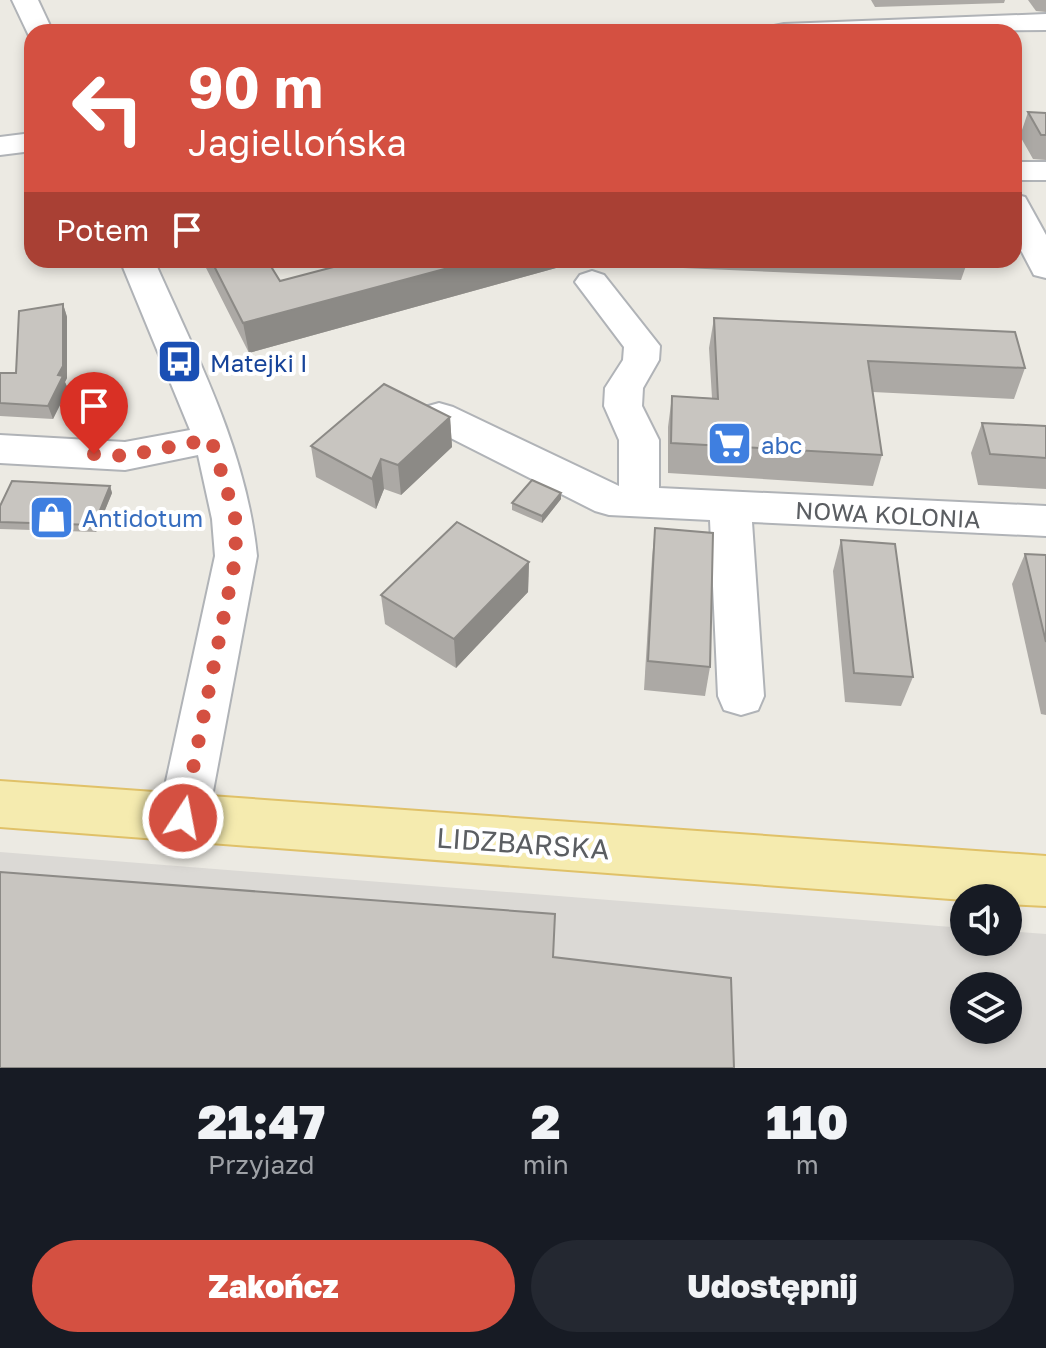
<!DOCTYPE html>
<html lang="pl">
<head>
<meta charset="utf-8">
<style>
	:root { --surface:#171b24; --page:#242831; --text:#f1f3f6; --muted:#9ea1a6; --accent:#d45041 }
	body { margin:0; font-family:"Golos Text",sans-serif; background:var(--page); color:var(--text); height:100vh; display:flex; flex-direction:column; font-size:30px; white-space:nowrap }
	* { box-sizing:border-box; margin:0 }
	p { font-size:26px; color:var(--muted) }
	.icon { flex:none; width:44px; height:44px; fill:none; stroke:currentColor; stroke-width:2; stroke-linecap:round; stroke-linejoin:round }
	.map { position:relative; height:1068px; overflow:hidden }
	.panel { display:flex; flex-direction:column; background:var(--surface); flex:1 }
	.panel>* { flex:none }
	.hud { position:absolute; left:24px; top:24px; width:998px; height:244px; border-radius:24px; box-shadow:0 4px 12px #0003; background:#d45041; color:#fff; overflow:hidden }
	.fabs { position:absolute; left:950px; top:884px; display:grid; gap:16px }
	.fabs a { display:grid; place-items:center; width:72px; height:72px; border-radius:50%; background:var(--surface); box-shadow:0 4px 12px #0003; font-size:40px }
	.pin { position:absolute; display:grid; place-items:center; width:68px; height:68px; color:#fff; margin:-82px -34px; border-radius:50% 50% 50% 0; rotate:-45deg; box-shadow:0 0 8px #0007 }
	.pin .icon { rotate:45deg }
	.me { position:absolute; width:88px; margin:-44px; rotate:11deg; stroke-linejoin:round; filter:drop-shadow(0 0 6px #0008) }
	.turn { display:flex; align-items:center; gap:28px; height:168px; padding:0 32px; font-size:36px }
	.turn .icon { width:104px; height:104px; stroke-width:2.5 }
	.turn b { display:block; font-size:56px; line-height:68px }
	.then { display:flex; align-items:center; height:76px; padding:0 32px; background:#0003; gap:16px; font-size:30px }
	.eta { display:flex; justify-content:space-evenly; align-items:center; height:136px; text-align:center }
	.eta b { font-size:48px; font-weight:800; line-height:56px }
	.action { display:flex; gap:16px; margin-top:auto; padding:16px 32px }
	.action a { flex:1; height:92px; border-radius:48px; background:var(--accent); color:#fff; font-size:32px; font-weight:800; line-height:92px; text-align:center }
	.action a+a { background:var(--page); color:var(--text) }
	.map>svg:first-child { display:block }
</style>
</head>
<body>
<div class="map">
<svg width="1046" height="1068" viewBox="0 0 1046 1068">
	<rect width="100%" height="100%" fill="#eceae3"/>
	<!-- industrial -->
	<path fill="#dbd9d5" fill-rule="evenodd" d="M0,852l964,76v14h44v-11l38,3v134h-1046zM964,986h44v44h-44z"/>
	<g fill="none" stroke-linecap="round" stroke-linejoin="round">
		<defs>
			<g id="minor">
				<polygon points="12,0 38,0 53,32 32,32 30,38"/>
				<polygon points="1046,14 1046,30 771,32 774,26 784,24"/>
				<polygon points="32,133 32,151 0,155 0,137"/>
				<rect x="1014" y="162" width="32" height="18"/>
				<polygon points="1014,194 1025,197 1046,235 1046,278 1034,275 1014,237"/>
				<path d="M120,260h34c43,97 92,189 103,296l-49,262 -7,16 -18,7 -18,-7 -7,-16 57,-262 -3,-37 -14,-64 -73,15 -125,-7v-28l125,7 65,-12z"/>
				<polygon points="592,271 604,275 660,346 659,360 643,388 642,406 659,440 659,488 1046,506 1046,536 752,522 764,696 758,710 741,715 724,710 718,696 710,520 609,515 595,511 425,425 420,416 425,407 439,403 453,407 619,486 619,440 604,406 605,388 623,360 624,347 575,282 580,275"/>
			</g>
			<polygon id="major" points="0,781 1046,856 1046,906 1008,904 1008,898 964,900 0,827"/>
		</defs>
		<!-- minor casing -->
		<use href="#minor" stroke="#b0b3b7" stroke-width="4"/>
		<!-- major casing -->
		<use href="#major" stroke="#e0c168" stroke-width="4"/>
		<!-- minor -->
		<use href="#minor" fill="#fff" fill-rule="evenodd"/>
		<!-- major -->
		<use href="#major" fill="#f5ebaf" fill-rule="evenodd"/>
	</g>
	<!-- wall -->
	<g fill="#aca9a5">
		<polygon points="871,0 1005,0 1004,3 875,7"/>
		<polygon points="1028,0 1046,0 1046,12 1036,11"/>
		<polygon points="1028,112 1046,113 1046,160 1033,159 1020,136"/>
		<polygon points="202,260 267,260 280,281 360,260 585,260 249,353"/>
		<polygon points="683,260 968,260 961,280 683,268"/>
		<polygon points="63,304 67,317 67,378 65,382 68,389 53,419 0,416 0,373 16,373"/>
		<polygon points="714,318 1025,368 1014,399 873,392 882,455 873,486 668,473 668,427 672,396 712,398 709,348"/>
		<polygon points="450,417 452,447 401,495 384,489 376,509 316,477 311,446"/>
		<polygon points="982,423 1046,426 1046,489 978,485 971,453"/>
		<polygon points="110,486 112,493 96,532 0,529 0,506"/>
		<polygon points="561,499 542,523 512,510 512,503"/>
		<polygon points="655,528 710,667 705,696 644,690 652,558"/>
		<polygon points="841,540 913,677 901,706 845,702 833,571"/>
		<polygon points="1025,554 1046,555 1046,715 1041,714 1012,584"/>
		<polygon points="529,562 528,592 456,668 385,624 381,595"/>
	</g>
	<!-- shaded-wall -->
	<g fill="#8c8a86">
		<polygon points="478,260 585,260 249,353 243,323"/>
		<polygon points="63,304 67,317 67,378 65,382 68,389 53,419 48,406 58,375"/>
		<polygon points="450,417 452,447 401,495 398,465"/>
		<polygon points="381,459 384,489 376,509 372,479"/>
		<polygon points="110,486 112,493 96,532 94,525"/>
		<polygon points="561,493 561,499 542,523 542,516"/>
		<polygon points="529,562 528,592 456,668 454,639"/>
	</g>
	<!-- building -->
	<g fill="#c8c5c0" stroke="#8c8a86" stroke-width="2">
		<polygon points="1028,112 1046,113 1046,135 1041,135"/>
		<polygon points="211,260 267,260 280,281 360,260 478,260 243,323"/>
		<polygon points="63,304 63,366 58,375 63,376 48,406 0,403 0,373 16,373 19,311"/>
		<polygon points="714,318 1015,332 1025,368 868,361 882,455 671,443 672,396 718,399"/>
		<polygon points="384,384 450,417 398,465 381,459 372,479 311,446"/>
		<polygon points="982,423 1046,426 1046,458 990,454"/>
		<polygon points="532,480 561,493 542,516 512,503"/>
		<polygon points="12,481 110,486 94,525 0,522 0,506"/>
		<polygon points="457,522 529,562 454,639 381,595"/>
		<polygon points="655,528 713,533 710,667 648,661"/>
		<polygon points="841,540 895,544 913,677 854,673"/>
		<polygon points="1025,554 1046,555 1046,642"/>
		<polygon points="0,872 555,914 553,957 731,978 734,1068 0,1068"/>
	</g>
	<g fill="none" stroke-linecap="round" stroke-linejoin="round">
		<!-- route -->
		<polyline stroke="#d45041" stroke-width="14" stroke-dasharray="0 25.2" points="94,454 125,456 211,439 235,516 236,556 183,818"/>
	</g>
	<!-- icons -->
	<defs>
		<symbol id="bus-square" viewBox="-11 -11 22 22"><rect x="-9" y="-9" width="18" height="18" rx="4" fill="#1a4fb4" stroke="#fff"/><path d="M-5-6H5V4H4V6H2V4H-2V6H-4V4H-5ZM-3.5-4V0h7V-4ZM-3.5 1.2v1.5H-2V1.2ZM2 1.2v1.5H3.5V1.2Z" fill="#fff"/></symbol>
		<symbol id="supermarket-square" viewBox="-11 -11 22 22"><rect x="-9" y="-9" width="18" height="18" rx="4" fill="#3f7fe0" stroke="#fff"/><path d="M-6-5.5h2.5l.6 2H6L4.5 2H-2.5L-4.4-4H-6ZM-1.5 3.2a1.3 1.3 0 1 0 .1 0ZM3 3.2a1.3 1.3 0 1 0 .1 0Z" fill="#fff"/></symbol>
		<symbol id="shop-square" viewBox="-11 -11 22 22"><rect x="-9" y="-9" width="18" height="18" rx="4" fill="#3f7fe0" stroke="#fff"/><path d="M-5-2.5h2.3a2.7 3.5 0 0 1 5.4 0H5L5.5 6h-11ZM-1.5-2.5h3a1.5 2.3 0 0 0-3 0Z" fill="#fff"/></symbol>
	</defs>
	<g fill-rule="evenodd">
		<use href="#bus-square" x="154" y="336" width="51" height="51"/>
		<use href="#supermarket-square" x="704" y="418" width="51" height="51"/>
		<use href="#shop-square" x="26" y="492" width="51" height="51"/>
	</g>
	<g text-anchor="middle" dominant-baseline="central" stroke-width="8" stroke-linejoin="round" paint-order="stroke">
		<!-- transit labels -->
		<g font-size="24" fill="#164399" stroke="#fff" text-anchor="start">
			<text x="210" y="362">Matejki I</text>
		</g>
		<!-- shop labels -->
		<g font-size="24" fill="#366cbe" stroke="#fff" text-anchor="start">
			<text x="761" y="444">abc</text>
			<text x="82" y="517">Antidotum</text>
		</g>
		<!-- street labels -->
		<g font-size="24" fill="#5b5e62" stroke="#fff">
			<text transform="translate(888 514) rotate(3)">NOWA KOLONIA</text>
		</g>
		<!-- near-street labels -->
		<g font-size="28" fill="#5b5e62" stroke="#fff">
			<text transform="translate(523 843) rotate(4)">LIDZBARSKA</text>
		</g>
	</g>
</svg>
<div class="fabs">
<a><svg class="icon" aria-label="sound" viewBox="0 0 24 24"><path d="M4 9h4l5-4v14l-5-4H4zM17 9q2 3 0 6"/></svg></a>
<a><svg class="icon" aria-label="layers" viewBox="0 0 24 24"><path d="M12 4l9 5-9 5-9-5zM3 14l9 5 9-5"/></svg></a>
</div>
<div class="pin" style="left:94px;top:454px;background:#d93025"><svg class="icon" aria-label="arrive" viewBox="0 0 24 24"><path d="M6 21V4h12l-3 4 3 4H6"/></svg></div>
<svg class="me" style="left:183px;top:818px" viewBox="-20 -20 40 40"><circle r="17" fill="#d45041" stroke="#fff" stroke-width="3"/><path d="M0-11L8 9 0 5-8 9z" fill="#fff"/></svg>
<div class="hud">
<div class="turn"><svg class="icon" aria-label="left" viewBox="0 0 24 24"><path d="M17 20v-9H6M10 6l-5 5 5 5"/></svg><div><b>90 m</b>Jagiellońska</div></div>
<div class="then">Potem<svg class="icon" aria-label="arrive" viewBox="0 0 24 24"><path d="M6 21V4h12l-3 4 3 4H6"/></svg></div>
</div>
</div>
<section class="panel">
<div class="eta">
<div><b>21:47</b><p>Przyjazd</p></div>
<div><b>2</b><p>min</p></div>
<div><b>110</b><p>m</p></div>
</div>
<div class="action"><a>Zakończ</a><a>Udostępnij</a></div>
</section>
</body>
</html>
